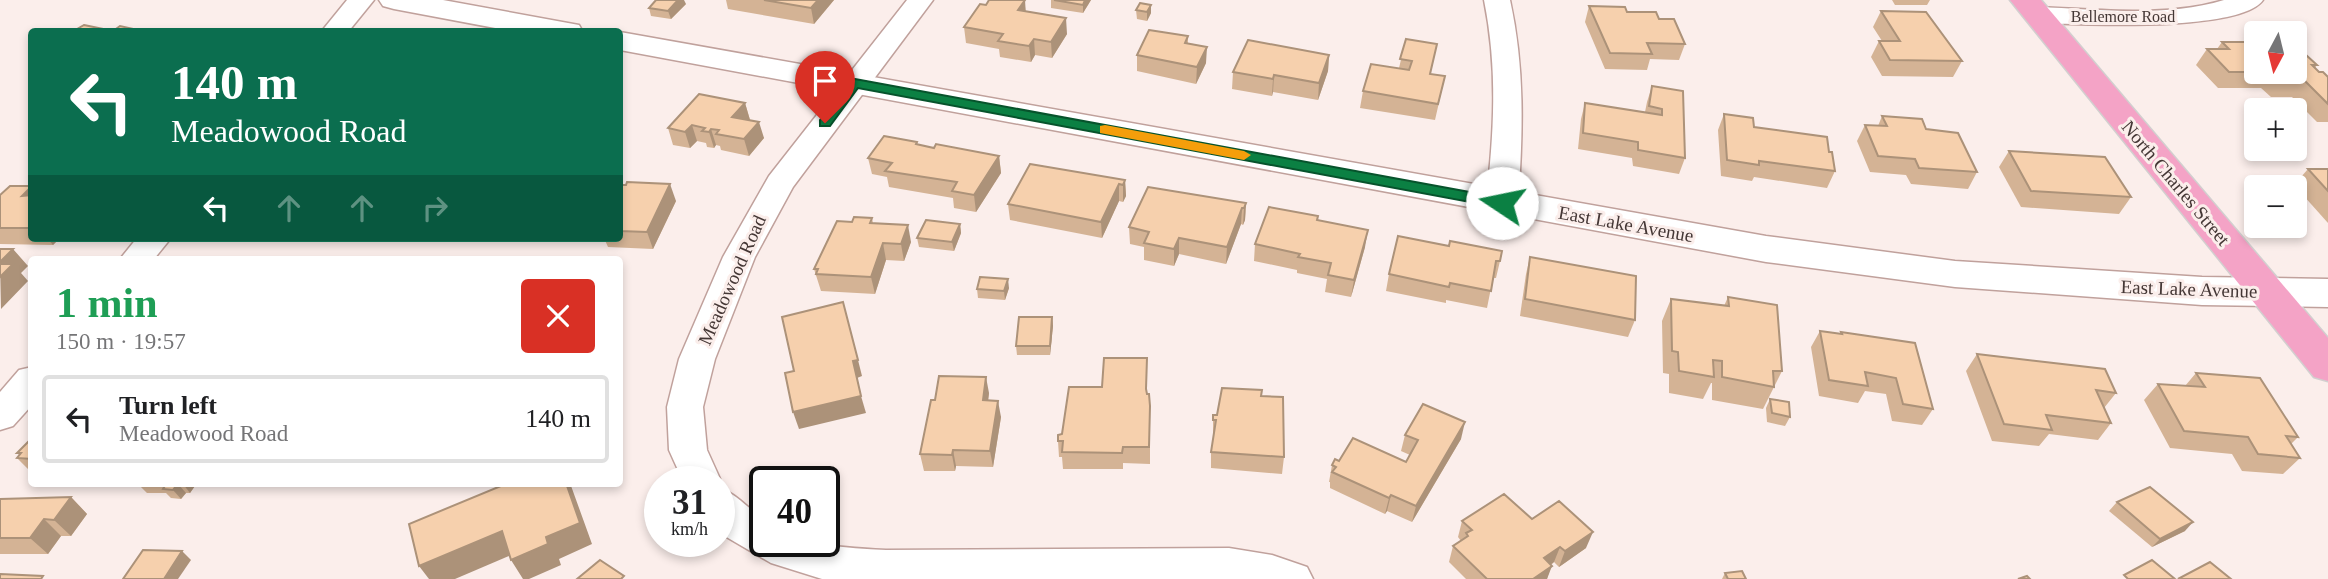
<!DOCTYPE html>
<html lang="en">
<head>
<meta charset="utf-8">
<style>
	:root { --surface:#fff; --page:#f6f6f6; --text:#202124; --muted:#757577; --line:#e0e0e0 }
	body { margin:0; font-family:"Times New Roman",serif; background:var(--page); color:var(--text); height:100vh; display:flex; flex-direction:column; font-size:26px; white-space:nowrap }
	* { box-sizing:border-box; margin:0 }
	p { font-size:23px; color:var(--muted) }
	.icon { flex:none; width:38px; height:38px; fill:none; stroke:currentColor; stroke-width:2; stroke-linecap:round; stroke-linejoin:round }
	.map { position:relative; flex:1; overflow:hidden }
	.panel { position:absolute; left:28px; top:256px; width:595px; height:231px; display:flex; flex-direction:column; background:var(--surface); border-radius:7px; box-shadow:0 4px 10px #0003 }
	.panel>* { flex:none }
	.banner { position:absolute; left:28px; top:28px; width:595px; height:214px; border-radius:7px; box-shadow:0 4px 10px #0003; background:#0b6e4f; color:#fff; overflow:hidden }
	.needle { width:46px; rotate:187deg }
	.controls { position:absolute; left:2244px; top:21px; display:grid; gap:14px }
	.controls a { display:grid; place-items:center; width:63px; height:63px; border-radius:7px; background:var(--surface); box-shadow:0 4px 10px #0003; font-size:35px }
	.speed { position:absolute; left:644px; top:466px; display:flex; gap:14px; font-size:35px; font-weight:700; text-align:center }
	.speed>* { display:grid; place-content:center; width:91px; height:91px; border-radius:50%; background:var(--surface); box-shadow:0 4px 10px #0003; line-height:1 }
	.speed small { font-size:18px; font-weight:400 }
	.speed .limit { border:4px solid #111; border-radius:10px; background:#fff; color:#111 }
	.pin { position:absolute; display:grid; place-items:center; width:60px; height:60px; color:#fff; margin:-72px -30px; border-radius:50% 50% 50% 0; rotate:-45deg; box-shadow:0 0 7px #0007 }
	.pin .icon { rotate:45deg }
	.me { position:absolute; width:77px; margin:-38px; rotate:281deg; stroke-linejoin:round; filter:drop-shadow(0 0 5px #0008) }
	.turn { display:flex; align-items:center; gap:24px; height:147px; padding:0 28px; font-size:32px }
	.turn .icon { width:91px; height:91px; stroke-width:2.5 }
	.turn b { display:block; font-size:49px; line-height:60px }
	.lanes { display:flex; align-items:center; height:66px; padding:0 28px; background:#0003; justify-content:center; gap:35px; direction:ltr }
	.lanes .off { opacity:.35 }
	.round { display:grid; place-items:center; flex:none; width:74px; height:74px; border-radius:7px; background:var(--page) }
	.headline { display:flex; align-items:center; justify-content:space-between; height:119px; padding:0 28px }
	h1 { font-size:42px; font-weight:700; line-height:52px; color:#1e9e55 }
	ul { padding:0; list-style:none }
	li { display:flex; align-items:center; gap:21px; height:88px; margin:0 14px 10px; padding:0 14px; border:4px solid var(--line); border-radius:7px }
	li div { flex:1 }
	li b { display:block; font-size:26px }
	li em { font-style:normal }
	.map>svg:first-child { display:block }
</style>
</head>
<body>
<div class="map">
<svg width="2328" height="579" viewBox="0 0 2328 579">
	<rect width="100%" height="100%" fill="#fbeeeb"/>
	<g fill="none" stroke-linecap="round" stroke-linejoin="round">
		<defs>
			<g id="minor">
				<polygon points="347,0 374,0 348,32 321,32"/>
				<polygon points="907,0 933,0 793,187 755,257 715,359 703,407 707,450 721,481 719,485 719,481 683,481 669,450 667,407 679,359 723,257 769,176"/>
				<path d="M1484,0h26c15,68 13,134 8,203l-5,7 -11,3 -11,-3 -5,-7c8,-69 12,-134 -2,-203z"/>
				<path d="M2224,0h39c-23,33 -185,24 -226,23l-9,-2 -4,-6 4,-6 9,-2c61,2 128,11 187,-7z"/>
				<polygon points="137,238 171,238 154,259 120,259"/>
				<polygon points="32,367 32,405 13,426 0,430 0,392 19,370"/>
				<path d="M719,488c19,6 29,22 46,31v22c41,0 80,8 121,9l343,-2 43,7 35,12 6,12h-491l-51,-16 -48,-28 -4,-5z"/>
			</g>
			<g id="tertiary">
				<polygon points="379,0 443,0 568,23 579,25 583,32 516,32 394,9 383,6"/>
				<polygon points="620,32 1766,236 1955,261 2202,277 2328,279 2328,307 2202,305 1955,287 1766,262 620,50"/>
			</g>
			<polygon id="primary" points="2010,0 2041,0 2328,338 2328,381 2314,377"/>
		</defs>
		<!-- minor casing -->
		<use href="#minor" stroke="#c0a19c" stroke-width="3"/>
		<!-- tertiary casing -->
		<use href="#tertiary" stroke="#c0a19c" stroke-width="3"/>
		<!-- primary casing -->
		<use href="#primary" stroke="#d2cfcf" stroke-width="3"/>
		<!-- minor -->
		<use href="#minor" fill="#fff" fill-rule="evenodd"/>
		<!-- tertiary -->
		<use href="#tertiary" fill="#fff" fill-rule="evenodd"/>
		<!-- primary -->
		<use href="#primary" fill="#f4a3c6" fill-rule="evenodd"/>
	</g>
	<!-- wall -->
	<g fill="#d4b395">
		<polygon points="726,0 834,0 814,24 728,9"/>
		<polygon points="1051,0 1091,0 1083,13 1051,8"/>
		<polygon points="1892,0 1930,0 1927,5 1895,5"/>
		<polygon points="686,4 671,19 651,16 649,8"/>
		<polygon points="1589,6 1627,12 1659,19 1685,44 1679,60 1650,59 1647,70 1605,69 1585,22"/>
		<polygon points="1136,10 1151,13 1147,21 1137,19"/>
		<polygon points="1026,11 1067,34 1052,58 1035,55 1031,62 1000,57 999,49 966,43 964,27"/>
		<polygon points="1881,11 1962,61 1953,77 1882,76 1871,57 1879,41 1882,41 1873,27"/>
		<polygon points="1188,36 1188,44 1206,63 1196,84 1137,71 1137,55"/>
		<polygon points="1406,39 1431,74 1445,76 1435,120 1360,108 1363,91 1399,68"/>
		<polygon points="2222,42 2294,44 2317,65 2315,68 2319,72 2328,77 2328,122 2317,122 2292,97 2271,97 2261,88 2218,88 2196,65 2207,49 2217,49"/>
		<polygon points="1329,55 1328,71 1318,100 1273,92 1272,96 1232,89 1233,72"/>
		<polygon points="1652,86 1685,158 1679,174 1633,166 1632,158 1578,149 1581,119 1585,103 1645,112 1647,102"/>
		<polygon points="745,103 750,120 764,138 749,156 721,150 720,146 716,145 714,148 707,147 706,143 697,141 690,148 673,145 668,128"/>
		<polygon points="1724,114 1754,127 1835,171 1827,188 1754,177 1752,181 1721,176 1718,130"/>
		<polygon points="1882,116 1926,129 1977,172 1968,189 1911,184 1906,175 1870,172 1857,141 1865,125 1878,126"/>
		<polygon points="917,142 918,145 934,148 999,156 1001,173 976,212 954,208 953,198 889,187 887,177 872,174 868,158"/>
		<polygon points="2009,151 2131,197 2119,214 2021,207 1999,167"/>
		<polygon points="2308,169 2328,169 2328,223 2294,185"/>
		<polygon points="1125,180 1126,196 1123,202 1119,201 1102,238 1010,220 1008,204"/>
		<polygon points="620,185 676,201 653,249 608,247 604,238 620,238"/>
		<polygon points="32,186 32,238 73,238 70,241 57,241 53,245 0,244 0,195"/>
		<polygon points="1246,203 1245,220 1243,225 1241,224 1226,264 1179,254 1174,266 1144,260 1144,247 1130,244 1129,227"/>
		<polygon points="1318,216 1318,220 1365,247 1351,297 1325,292 1327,279 1297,273 1297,270 1254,261 1255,244"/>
		<polygon points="872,218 873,223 911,242 904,261 886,260 875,294 821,291 814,269"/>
		<polygon points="960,224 961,233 954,251 919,247 917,238"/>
		<polygon points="1398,236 1500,261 1496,278 1493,278 1487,308 1446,300 1446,303 1386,291 1389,274"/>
		<polygon points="1530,257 1635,320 1628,337 1520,316 1526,274"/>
		<polygon points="1009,288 1005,300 978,298 977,289"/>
		<polygon points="1728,297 1782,371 1763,409 1712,400 1712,383 1711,383 1703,399 1669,393 1669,374 1663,373 1662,321 1671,299 1724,306"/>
		<polygon points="1052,317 1053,326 1050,355 1017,355 1016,346"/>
		<polygon points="1820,331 1840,334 1841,332 1933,409 1922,425 1892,421 1886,394 1865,391 1858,403 1819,396 1811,347"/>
		<polygon points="1977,354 2116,393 2104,408 2111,423 2098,440 2049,434 2039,446 1992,441 1966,371"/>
		<polygon points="2196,373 2298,437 2291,444 2300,458 2283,474 2242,471 2232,454 2170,448 2144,400 2158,384 2185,386"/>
		<polygon points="1147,375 1146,393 1150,423 1150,464 1123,463 1123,469 1063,469 1062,457 1059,457 1058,441 1102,387"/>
		<polygon points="989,393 988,401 1001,417 993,467 956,466 955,471 924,471 920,454"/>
		<polygon points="1261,396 1284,457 1282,474 1211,468 1211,452 1214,436 1213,436 1213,415 1217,415"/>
		<polygon points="1770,399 1790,417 1785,426 1767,422 1766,408"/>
		<polygon points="1405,435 1461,439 1412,522 1387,511 1385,514 1330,488 1330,482 1329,482 1332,465 1339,461 1406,462 1410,455 1401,451"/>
		<polygon points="32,438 32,473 17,458 19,455 17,453"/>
		<polygon points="139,483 197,483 190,493 186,493 181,499 171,498 166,493 147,493 138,484"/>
		<polygon points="71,497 87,514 71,536 61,536 48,554 0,554 0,499"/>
		<polygon points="2117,502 2185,531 2152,547 2109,511"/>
		<polygon points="1532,519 1586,548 1559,567 1554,562 1551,565 1547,579 1466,579 1449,562 1453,546 1461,541 1458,537 1462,521"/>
		<polygon points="1725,573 1746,579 1722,579"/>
	</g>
	<!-- shaded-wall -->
	<g fill="#ac9279">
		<polygon points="678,0 684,0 686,4 671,19 668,11"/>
		<polygon points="818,0 834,0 814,24 811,8"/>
		<polygon points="1025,0 1026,15 1018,10"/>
		<polygon points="1085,0 1091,0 1083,13 1083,5"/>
		<polygon points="1151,5 1151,13 1147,21 1147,12"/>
		<polygon points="1066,18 1067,34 1052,58 1051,42"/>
		<polygon points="1034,39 1035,55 1031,62 1029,46"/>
		<polygon points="1207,47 1206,63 1196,84 1197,67"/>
		<polygon points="1329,55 1328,71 1318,100 1319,83"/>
		<polygon points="1274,75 1273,92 1272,96 1273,79"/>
		<polygon points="745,103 750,120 732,117"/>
		<polygon points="759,122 764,138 749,156 744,139"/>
		<polygon points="692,125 697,141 690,148 685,132"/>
		<polygon points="711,129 716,145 714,148 709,132"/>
		<polygon points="999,156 1001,173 976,212 974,195"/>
		<polygon points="1125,180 1126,196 1123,202 1123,185"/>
		<polygon points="670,184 676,201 653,249 647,232"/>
		<polygon points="1119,184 1119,201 1102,238 1101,222"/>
		<polygon points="32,186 32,207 22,196"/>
		<polygon points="1246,203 1245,220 1243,225 1244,208"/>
		<polygon points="1242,208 1241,224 1226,264 1227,247"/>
		<polygon points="960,224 961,233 954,251 952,242"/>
		<polygon points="908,225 911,242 904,261 901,244"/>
		<polygon points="1368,230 1365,247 1351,297 1354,280"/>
		<polygon points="47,238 55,238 57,241 53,245"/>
		<polygon points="1179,238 1179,254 1174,266 1174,249"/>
		<polygon points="883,243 886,260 875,294 871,277"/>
		<polygon points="13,249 28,266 21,273 28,281 1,309 0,262"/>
		<polygon points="1008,279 1009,288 1005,300 1004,291"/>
		<polygon points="1052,317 1053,326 1050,355 1050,346"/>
		<polygon points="858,360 862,376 857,378 853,361"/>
		<polygon points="986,377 989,393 986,417 983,400"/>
		<polygon points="861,396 866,413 799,429 793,412"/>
		<polygon points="998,401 1001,417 993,467 990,451"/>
		<polygon points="1465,422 1461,439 1412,522 1416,506"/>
		<polygon points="953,450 956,466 955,471 952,455"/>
		<polygon points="183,483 197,483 190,493 183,484"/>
		<polygon points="566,483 570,483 592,544 559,559 561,565 529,579 523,579 511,560 546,537"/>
		<polygon points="178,484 186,493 181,499 173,490"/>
		<polygon points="1391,495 1387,511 1385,514 1389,498"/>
		<polygon points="71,497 87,514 71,536 54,520"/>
		<polygon points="44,519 61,536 48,554 30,538"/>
		<polygon points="2193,522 2185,531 2152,547 2160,539"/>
		<polygon points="502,531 516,553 455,579 429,579 419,566"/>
		<polygon points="1593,532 1586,548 1559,567 1565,551"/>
		<polygon points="1560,547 1554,562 1538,574 1544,558"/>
		<polygon points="182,551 191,560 178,579 164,579"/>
		<polygon points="1552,566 1547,579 1533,579"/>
	</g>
	<!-- building -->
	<g fill="#f6d0ad" stroke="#ac9279" stroke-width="2">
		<polygon points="656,0 678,0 668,11 649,8"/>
		<polygon points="764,0 818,0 811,8"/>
		<polygon points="989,0 1025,0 1018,10 1066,18 1051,42 1034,39 1029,46 998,41 1003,34 964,27 980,4 986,5"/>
		<polygon points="1054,0 1085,0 1083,5"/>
		<polygon points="1140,3 1151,5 1147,12 1136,10"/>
		<polygon points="1589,6 1625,7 1627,12 1656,12 1659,19 1674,19 1685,44 1647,43 1652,54 1610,53"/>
		<polygon points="1881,11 1926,12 1962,61 1890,60 1879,41 1900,41"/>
		<polygon points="84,25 113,31 120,26 147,32 72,32"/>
		<polygon points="1149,30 1188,36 1185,43 1207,47 1197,67 1137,55"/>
		<polygon points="1406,39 1437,44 1430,74 1445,76 1438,104 1363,91 1371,64 1409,70 1412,61 1400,59"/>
		<polygon points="1248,40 1329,55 1319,83 1274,75 1273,79 1233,72"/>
		<polygon points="2222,42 2256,42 2256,72 2229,72 2207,49 2229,49"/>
		<polygon points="2294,44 2317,65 2312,65 2319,72 2323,72 2328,77 2328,104 2305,81 2283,80 2273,72 2257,72 2294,72"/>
		<polygon points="1652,86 1683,91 1685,158 1638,150 1638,142 1583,133 1585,103 1662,115 1662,109 1649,106"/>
		<polygon points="699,94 745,103 732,117 759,122 744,139 716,134 719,130 711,129 709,132 702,131 705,128 692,125 685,132 668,128"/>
		<polygon points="1724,114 1753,118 1754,127 1827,137 1829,152 1832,152 1835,171 1759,161 1759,165 1727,160"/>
		<polygon points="1882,116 1922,119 1926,129 1958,133 1977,172 1919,168 1915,159 1878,156 1865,125 1887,126"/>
		<polygon points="884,136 917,142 916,144 934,148 936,144 999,156 974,195 952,191 957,182 885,171 892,163 868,158"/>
		<polygon points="2009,151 2105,157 2131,197 2031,191"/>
		<polygon points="1030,164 1125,180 1123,185 1119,184 1101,222 1008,204"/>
		<polygon points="2308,169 2328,169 2328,191"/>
		<polygon points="627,182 670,184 647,232 620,231 620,185 626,185"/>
		<polygon points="10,186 32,186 22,196 32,195 32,228 0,228 0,195"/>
		<polygon points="1148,187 1246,203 1244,208 1242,208 1227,247 1179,238 1174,249 1144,243 1149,232 1129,227"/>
		<polygon points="1269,207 1318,216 1317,220 1368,230 1354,280 1328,275 1331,263 1298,257 1300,254 1255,244"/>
		<polygon points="854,217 872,218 870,223 908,225 901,244 883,243 871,277 816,274 818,269 814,269 837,221 852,222"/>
		<polygon points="926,220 960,224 952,242 917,238"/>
		<polygon points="1398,236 1449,246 1450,241 1502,251 1500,261 1496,261 1491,291 1450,283 1449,287 1389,274"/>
		<polygon points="0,249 13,249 0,262"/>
		<polygon points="1530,257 1636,276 1635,320 1525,299"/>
		<polygon points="0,264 13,264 0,277"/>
		<polygon points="980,277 1008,279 1004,291 977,289"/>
		<polygon points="1728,297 1777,305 1782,371 1773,371 1774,387 1722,377 1722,361 1713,360 1714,377 1679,371 1678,352 1672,351 1671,299 1729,306"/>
		<polygon points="843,302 858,360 853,361 861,396 793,412 785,373 794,371 782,317"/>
		<polygon points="1019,317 1052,317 1050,346 1016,346"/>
		<polygon points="1820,331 1842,334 1841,332 1915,343 1933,409 1903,404 1896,378 1865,372 1868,386 1829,380"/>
		<polygon points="1977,354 2105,369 2116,393 2096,390 2111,423 2046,415 2052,430 2004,424"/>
		<polygon points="1104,358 1147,358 1146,389 1147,394 1149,394 1150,406 1149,447 1123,447 1122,453 1062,452 1063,441 1058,441 1058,435 1062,434 1069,387 1102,387"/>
		<polygon points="2196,373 2260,378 2298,437 2286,436 2300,458 2258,454 2248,437 2184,431 2158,384 2205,387"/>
		<polygon points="939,376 986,377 983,400 998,401 990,451 953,450 952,455 920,454 931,400 935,400"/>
		<polygon points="1222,388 1262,390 1261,396 1283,397 1284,457 1211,452 1216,420 1213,420 1213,415 1217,415"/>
		<polygon points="1770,399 1789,402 1790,417 1772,413"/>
		<polygon points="1423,404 1465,422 1416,506 1391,495 1389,498 1332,472 1336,467 1332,465 1335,459 1339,461 1353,438 1406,462 1418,440 1405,435"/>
		<polygon points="32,438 32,459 17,458 21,453 17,453"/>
		<polygon points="139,483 183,483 178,484 173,490 163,489 166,484 138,484"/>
		<polygon points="508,483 566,483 580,523 546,537 548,544 511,560 502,531 419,566 409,524"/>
		<polygon points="2150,487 2193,522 2160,539 2117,502"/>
		<polygon points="1504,494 1532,519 1559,501 1593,532 1565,551 1560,547 1544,558 1552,566 1533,579 1487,579 1453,546 1468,536 1466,533 1472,530 1462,521"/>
		<polygon points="71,497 54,520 44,519 30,538 0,538 0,499"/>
		<polygon points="143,550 182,551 164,579 123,579"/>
		<polygon points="600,560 624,576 621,579 577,579"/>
		<polygon points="2152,560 2175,579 2128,579 2124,575"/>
		<polygon points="2210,562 2231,579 2178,579"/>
		<polygon points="1742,571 1746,579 1728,579 1725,573"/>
		<polygon points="0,574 43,576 41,579 0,579"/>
		<polygon points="2027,576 2030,579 2018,579"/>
	</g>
	<!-- route -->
	<polygon fill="#0b8043" stroke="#07532c" stroke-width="2" points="855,79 1502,198 1509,203 1502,208 858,88 830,126 820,126 820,120 850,80"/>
	<!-- slow -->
	<polygon fill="#f59e0b" points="1105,125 1244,151 1251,155 1244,160 1100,133 1100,126"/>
	<g text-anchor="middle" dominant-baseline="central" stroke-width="6" stroke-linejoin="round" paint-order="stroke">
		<!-- far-street labels -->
		<g font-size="16" fill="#443735" stroke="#fbeeeb">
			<text x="2123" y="16">Bellemore Road</text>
		</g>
		<!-- street labels -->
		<g font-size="19" fill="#443735" stroke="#fbeeeb">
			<text transform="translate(2176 183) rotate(50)">North Charles Street</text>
			<text transform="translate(1626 224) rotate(10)">East Lake Avenue</text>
			<text transform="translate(732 280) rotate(-66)">Meadowood Road</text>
			<text transform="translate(2189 289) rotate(2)">East Lake Avenue</text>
		</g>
	</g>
</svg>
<div class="controls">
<a><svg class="needle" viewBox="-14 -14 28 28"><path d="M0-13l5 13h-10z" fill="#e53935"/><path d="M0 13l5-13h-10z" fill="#757577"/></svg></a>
<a>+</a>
<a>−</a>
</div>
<div class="speed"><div>31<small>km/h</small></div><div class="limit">40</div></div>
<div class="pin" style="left:825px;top:123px;background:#d93025"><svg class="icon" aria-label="arrive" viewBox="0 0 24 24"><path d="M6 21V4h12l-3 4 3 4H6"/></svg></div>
<svg class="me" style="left:1502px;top:203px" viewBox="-20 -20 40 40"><circle r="19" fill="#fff"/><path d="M0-13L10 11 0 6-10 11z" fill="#0b8043"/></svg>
<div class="banner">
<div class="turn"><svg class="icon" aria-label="left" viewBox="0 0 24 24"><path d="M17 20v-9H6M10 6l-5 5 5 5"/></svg><div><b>140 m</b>Meadowood Road</div></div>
<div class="lanes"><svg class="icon" aria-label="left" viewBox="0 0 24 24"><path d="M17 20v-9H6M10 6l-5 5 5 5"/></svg><svg class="icon off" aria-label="ahead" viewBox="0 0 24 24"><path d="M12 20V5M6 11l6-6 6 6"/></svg><svg class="icon off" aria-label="ahead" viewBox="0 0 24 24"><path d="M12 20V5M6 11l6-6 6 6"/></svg><svg class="icon off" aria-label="right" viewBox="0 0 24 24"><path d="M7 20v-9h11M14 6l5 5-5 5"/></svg></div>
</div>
<section class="panel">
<div class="headline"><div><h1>1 min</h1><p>150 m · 19:57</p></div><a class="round" style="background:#d93025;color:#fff"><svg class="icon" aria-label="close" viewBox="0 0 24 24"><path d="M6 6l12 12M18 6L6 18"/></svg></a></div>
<ul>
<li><svg class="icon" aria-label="left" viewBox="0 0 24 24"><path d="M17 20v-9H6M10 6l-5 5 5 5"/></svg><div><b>Turn left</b><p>Meadowood Road</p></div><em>140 m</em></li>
</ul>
</section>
</div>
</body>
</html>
